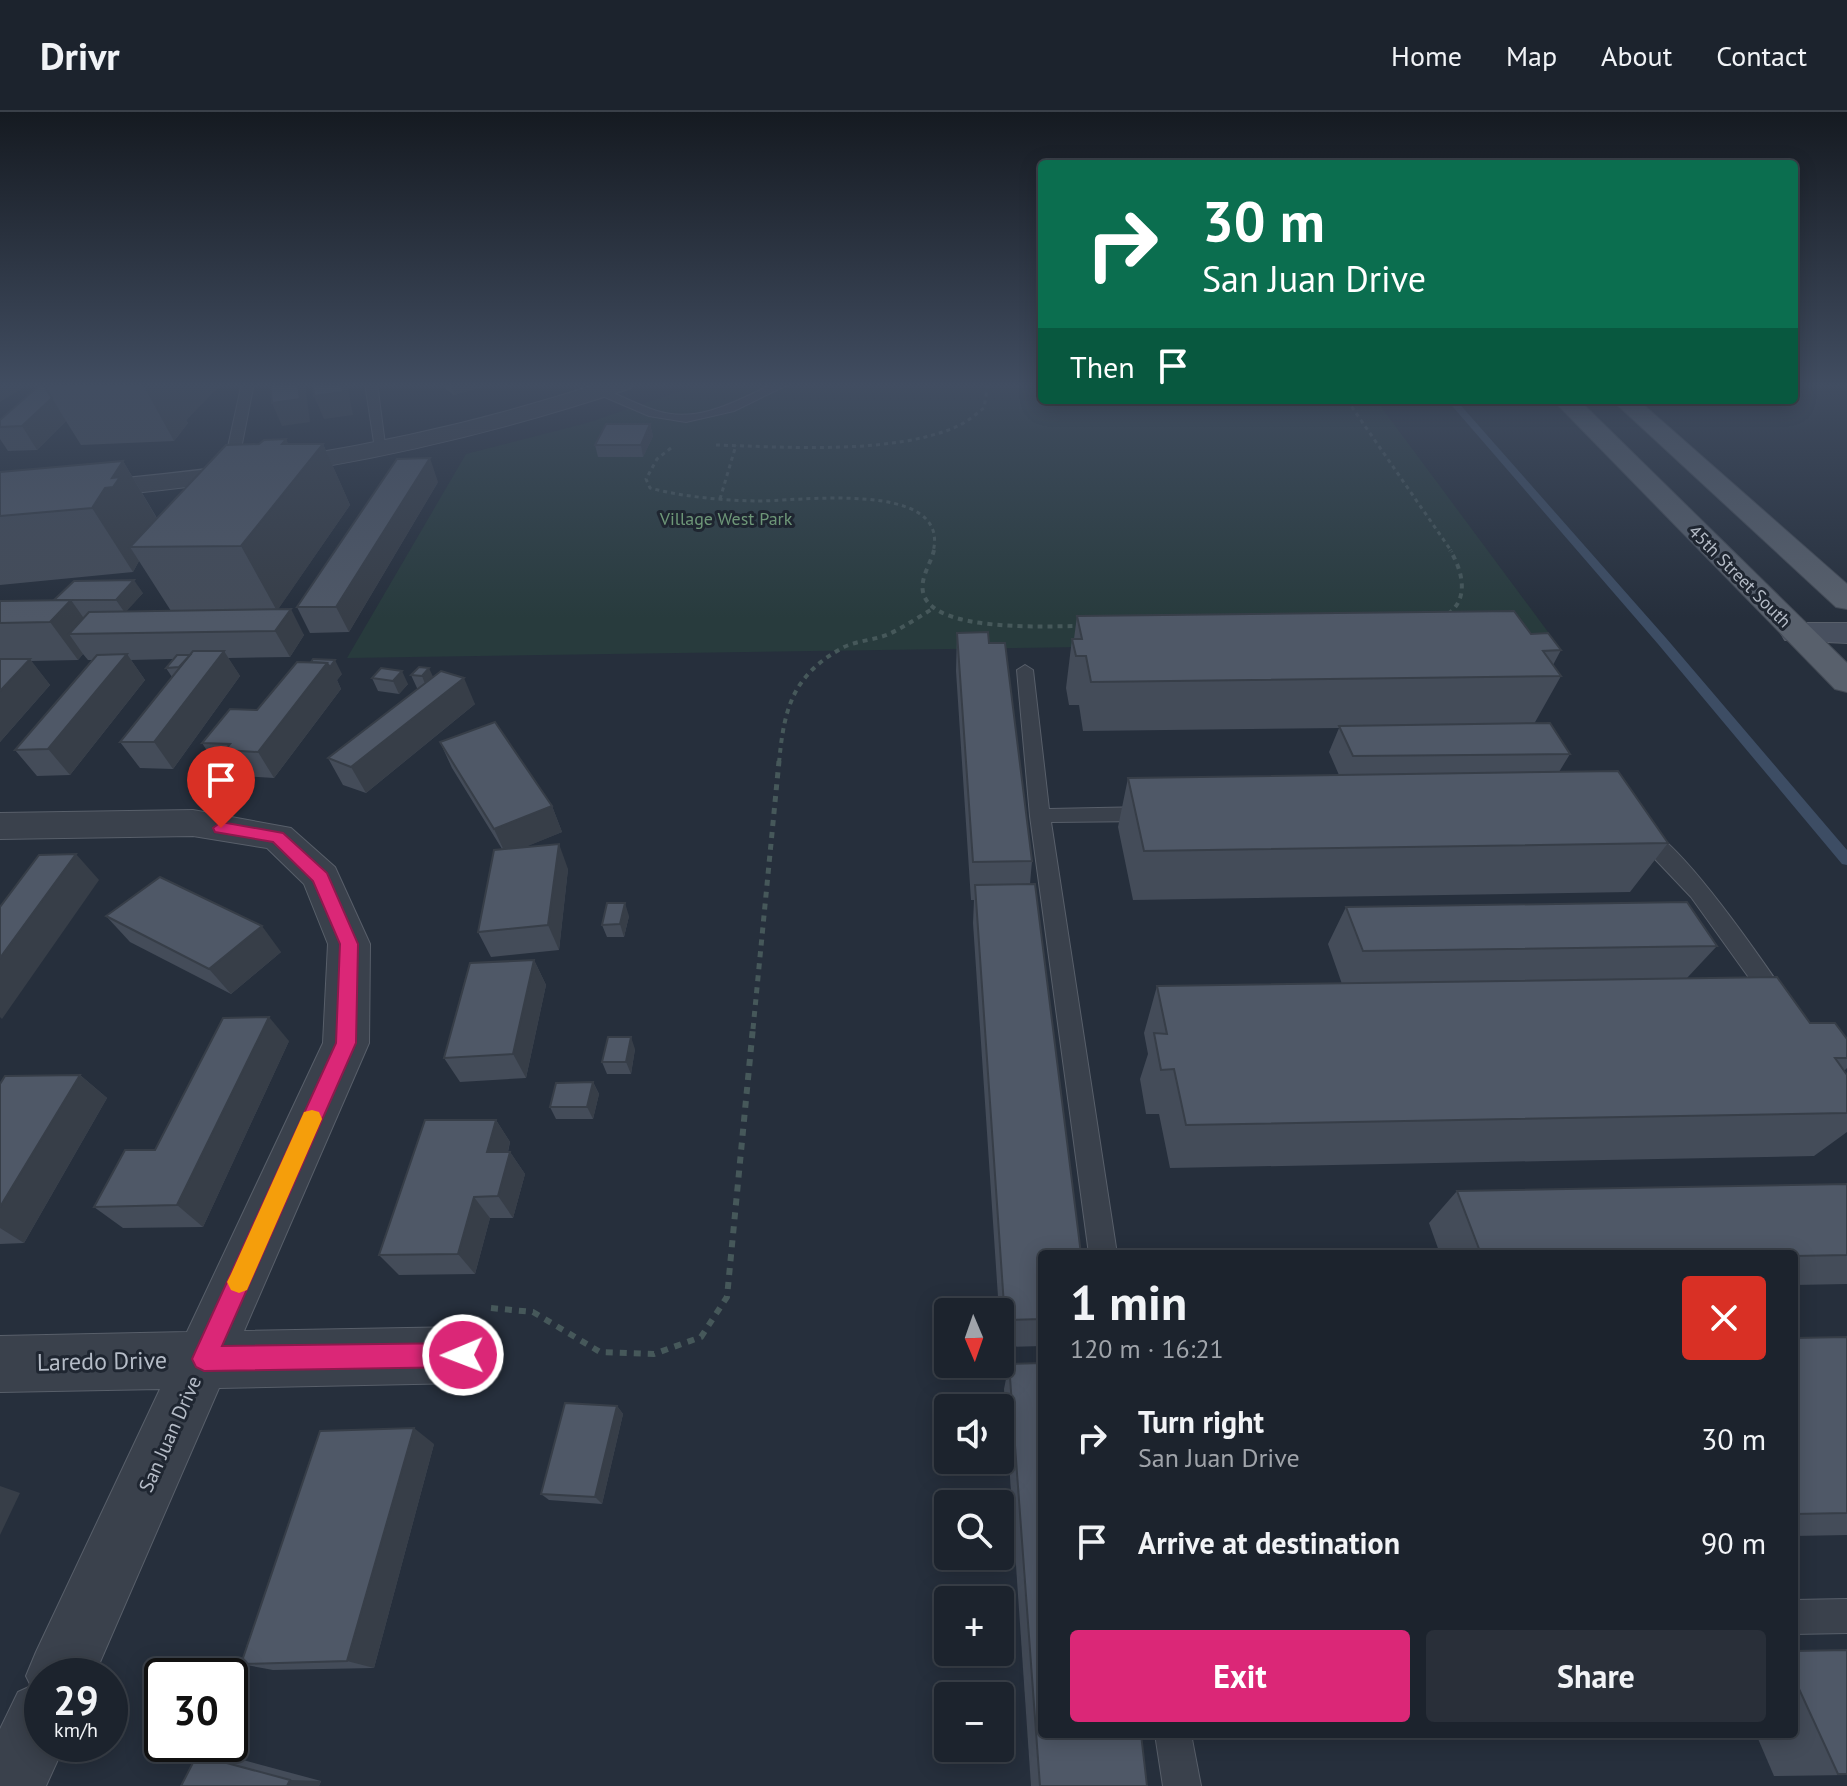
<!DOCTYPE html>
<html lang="en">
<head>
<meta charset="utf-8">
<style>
	:root { --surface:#1c232d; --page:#292f39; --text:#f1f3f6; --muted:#a0a4aa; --line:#3a4049; --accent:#db2777 }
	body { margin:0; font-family:"PT Sans",sans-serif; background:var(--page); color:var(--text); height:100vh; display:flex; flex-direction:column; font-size:30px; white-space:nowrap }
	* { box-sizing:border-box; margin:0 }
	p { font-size:26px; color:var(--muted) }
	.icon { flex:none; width:44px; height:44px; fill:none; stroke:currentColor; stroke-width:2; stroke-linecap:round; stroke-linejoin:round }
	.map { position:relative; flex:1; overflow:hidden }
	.side { position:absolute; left:1038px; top:1138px; width:760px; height:488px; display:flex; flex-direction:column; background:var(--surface); border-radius:8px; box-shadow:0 4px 20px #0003,0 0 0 2px var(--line) }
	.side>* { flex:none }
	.banner { position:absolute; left:1038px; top:48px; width:760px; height:244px; border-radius:8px; box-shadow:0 4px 20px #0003,0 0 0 2px var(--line); background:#0b6e4f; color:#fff; overflow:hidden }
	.needle { width:52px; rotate:178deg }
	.controls { position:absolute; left:934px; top:1186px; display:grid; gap:16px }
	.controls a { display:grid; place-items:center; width:80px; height:80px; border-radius:8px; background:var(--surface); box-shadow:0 4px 20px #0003,0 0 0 2px var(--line); font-size:40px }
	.speed { position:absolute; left:24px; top:1546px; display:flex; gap:16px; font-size:40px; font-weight:700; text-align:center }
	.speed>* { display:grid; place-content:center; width:104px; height:104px; border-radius:50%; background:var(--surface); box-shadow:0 4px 20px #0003,0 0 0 2px var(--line); line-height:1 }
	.speed small { font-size:20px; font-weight:400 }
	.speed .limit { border:4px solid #111; border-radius:12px; background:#fff; color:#111 }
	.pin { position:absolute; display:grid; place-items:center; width:68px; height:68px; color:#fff; margin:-82px -34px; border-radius:50% 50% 50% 0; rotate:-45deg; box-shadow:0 0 8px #0007 }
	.pin .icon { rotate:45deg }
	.me { position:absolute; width:88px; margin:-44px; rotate:269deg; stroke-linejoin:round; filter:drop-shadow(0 0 6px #0008) }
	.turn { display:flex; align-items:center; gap:28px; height:168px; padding:0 32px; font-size:36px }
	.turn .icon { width:104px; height:104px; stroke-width:2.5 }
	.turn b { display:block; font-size:56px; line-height:68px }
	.then { display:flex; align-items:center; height:76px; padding:0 32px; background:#0003; gap:16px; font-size:30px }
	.round { display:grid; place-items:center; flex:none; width:84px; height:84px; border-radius:8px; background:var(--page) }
	.head { display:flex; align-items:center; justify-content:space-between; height:136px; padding:0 32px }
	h1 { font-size:48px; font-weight:700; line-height:60px }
	.primary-button { display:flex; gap:16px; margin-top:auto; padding:16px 32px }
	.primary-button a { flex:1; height:92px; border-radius:8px; background:var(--accent); color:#fff; font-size:32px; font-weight:700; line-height:92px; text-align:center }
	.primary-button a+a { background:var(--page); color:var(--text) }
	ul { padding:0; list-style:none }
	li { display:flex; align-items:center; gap:24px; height:104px; padding:0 32px }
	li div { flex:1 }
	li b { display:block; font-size:30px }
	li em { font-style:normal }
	header { display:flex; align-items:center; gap:48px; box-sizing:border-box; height:112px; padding:0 40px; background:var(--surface); border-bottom:2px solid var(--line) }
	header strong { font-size:38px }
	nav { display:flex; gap:44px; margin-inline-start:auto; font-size:28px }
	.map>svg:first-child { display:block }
</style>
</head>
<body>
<header>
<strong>Drivr</strong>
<nav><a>Home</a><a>Map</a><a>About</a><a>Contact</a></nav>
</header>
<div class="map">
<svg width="1847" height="1674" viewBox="0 0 1847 1674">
	<rect width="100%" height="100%" fill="#262f3c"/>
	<!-- green -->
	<polygon fill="#283b3d" points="704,271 1042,271 1042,288 1376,288 1554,528 347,546 466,342 587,311"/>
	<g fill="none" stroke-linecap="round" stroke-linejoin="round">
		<!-- stream -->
		<polygon fill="#3d4d64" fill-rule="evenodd" points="1447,288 1456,288 1666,526 1847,738 1847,753 1842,752 1658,532"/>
		<defs>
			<g id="lane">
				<polygon points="242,271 254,271 236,362 229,366 222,362"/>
				<polygon points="365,271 377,271 386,340 375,337"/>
				<path d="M775,271h16l-57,28 -48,11 -37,-6 -56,-24 6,-4c20,6 38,17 58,23 42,13 81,-11 118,-28z"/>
				<polygon points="1025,553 1033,558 1049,697 1148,695 1158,702 1148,709 1051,710 1117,1142 1089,1142 1030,704 1017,558"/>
				<path d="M1642,714c36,10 120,134 144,169l3,6 -3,6 -8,3 -8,-3 -79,-110 -56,-59 -3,-5z"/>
				<polygon points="1847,1487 1847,1521 1794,1522 1794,1488"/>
				<polygon points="1155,1622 1191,1622 1201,1674 1163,1674"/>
			</g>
			<g id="street">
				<path d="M600,271h34l-3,5c-210,71 -410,102 -631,116v-16c205,-13 405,-40 600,-105z"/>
				<polygon points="193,698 291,716 335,755 370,832 369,931 244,1219 463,1215 483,1223 491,1243 483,1263 463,1271 219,1276 94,1564 42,1564 42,1632 65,1632 46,1674 0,1674 0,1617 18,1580 31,1574 26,1564 36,1540 160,1277 0,1280 0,1224 187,1220 323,931 328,832 304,772 267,736 193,724 0,727 0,701"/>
			</g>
			<polygon id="secondary" points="1797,511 1847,511 1847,531 1785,528 1781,521 1785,514"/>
			<g id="primary">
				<polygon points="1553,288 1579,288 1847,551 1847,580 1835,577"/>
				<polygon points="1612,288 1638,288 1847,472 1847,497 1836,495"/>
			</g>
		</defs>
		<!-- lane casing -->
		<use href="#lane" stroke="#585f6a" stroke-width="2"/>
		<!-- street casing -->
		<use href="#street" stroke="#585f6a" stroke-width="2"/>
		<!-- secondary casing -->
		<use href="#secondary" stroke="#585f6a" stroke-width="2"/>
		<!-- primary casing -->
		<use href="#primary" stroke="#434a55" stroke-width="2"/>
		<!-- path-far3 -->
		<g stroke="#46585a" stroke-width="3" stroke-dasharray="4 4" stroke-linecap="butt">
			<polyline points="1347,288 1452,440"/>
			<path d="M716,333c70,2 178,10 242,-19 9,-4 18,-12 26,-18l4,-25"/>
			<path d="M671,336l-14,11 -11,20 4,9c34,9 69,12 105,13 38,1 197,-23 178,51"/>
			<polyline points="720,387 736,333"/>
		</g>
		<!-- path-far2 -->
		<g stroke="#46585a" stroke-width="4" stroke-dasharray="5 5" stroke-linecap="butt">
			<path d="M934,438c-3,13 -14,28 -11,42 8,41 125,34 157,34"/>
			<path d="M1448,502c22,-16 14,-44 2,-64"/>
			<path d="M779,651c5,-54 13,-88 65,-116 15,-7 33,-7 47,-14 15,-7 29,-17 43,-25"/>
		</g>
		<!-- path-far1 -->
		<polyline stroke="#46585a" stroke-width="5" stroke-dasharray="6 6" stroke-linecap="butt" points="753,917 779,649"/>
		<!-- path -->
		<polyline stroke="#46585a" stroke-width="6" stroke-dasharray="7 7" stroke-linecap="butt" points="491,1196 533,1200 600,1240 654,1242 701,1225 727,1185 753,915"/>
		<!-- lane -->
		<use href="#lane" fill="#3a414c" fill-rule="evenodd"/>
		<!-- street -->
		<use href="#street" fill="#3a414c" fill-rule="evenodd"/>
		<!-- secondary -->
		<use href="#secondary" fill="#48505f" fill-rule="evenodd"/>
		<!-- primary -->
		<use href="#primary" fill="#58606c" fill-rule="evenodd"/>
	</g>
	<!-- wall -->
	<g fill="#444c59">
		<polygon points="42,271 222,271 186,308 188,311 174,329 81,333 66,309 37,338 8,339 0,327 0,308"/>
		<polygon points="438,271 495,271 454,283"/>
		<polygon points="650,312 653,324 643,345 598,345 595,333"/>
		<polygon points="286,327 288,332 323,332 350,393 278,497 304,523 290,545 228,546 240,564 173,657 140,656 120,630 172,565 166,556 173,547 131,548 145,568 70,663 37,664 15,638 92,548 88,548 83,542 78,548 31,549 50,573 0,630 0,489 54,488 143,481 126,499 171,499 139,449 133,460 0,473 0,360 123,349 157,406 259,332"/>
		<polygon points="438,370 349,520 310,521 297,495"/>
		<polygon points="1077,504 1531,522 1561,538 1553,553 1561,564 1534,612 1570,642 1559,660 1668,731 1630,780 1133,788 1118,715 1128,666 1339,663 1329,640 1339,616 1083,619 1079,593 1069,593 1066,576 1072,527 1074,527"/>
		<polygon points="957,521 989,531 1032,749 1030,772 1042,1142 1042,1234 1001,1235 1000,1200 999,1200 973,811 974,788 971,788 956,559"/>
		<polygon points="342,562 337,568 341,577 274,666 242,664 238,658 219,657 202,631 257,598"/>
		<polygon points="411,563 433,566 475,592 366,681 343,673 328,646 419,576 417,576"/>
		<polygon points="372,566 408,572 399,582 378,579"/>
		<polygon points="440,630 552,694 562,720 527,734 568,757 559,838 491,845 478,820 502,737 452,656"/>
		<polygon points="1346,795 1717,834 1687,866 1810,911 1847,927 1847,956 1844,959 1847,963 1847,1020 1814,1044 1170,1056 1159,1002 1146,1002 1140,967 1148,942 1144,921 1157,874 1342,872 1328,832"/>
		<polygon points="106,804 281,840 231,882 130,830"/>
		<polygon points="629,804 624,825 607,825 602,813"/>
		<polygon points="534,848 546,873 526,966 460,970 444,946"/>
		<polygon points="289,929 203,1115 123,1116 94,1095 155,1038"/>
		<polygon points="635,937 631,962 607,962 602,950"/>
		<polygon points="80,963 107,986 24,1131 0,1132 0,972"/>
		<polygon points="593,970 599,982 593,1007 556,1007 550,995"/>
		<polygon points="496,1008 510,1030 508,1040 510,1040 525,1062 513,1106 490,1106 475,1162 399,1163 379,1143"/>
		<polygon points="1847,1072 1847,1172 1794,1173 1794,1142 1440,1142 1429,1111 1457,1079"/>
		<polygon points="1847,1225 1847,1423 1794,1424 1794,1226"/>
		<polygon points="1009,1252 1147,1674 1031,1674 1004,1277"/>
		<polygon points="617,1294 623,1302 602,1392 549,1388 541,1382"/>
		<polygon points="434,1332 374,1556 273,1558 241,1552"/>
		<polygon points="1794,1539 1847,1663 1774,1664 1756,1622 1794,1622"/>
		<polygon points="197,1643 232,1645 321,1669 319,1674 181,1674"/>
	</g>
	<!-- shaded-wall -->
	<g fill="#373e48">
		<polygon points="0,271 20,271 23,276 0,290"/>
		<polygon points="142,271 222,271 186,308 188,311 174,329"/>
		<polygon points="298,271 305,271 310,310 282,314 272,291"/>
		<polygon points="342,271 347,271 353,303 324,307 314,284"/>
		<polygon points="450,271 495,271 454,283"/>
		<polygon points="52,286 66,309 37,338 22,314"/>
		<polygon points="650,312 653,324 643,345 641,333"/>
		<polygon points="286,327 301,359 323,332 350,393 277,499 241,434 282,332"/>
		<polygon points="430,346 438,370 349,520 336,495"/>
		<polygon points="123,349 160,412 130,435 139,449 133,460 92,396"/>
		<polygon points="134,468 143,481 125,501 116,488"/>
		<polygon points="71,488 95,522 69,522 83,542 78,548 50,510"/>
		<polygon points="291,497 304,523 290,545 275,519"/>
		<polygon points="224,539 240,564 173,657 154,630"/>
		<polygon points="127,542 145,568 70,663 48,637"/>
		<polygon points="30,547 50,573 0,630 0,579"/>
		<polygon points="335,548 342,562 337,568 341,577 274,666 258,640 327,551"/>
		<polygon points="429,556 435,569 427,577 422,564"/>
		<polygon points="402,559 408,572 399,582 393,569"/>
		<polygon points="464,566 475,592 366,681 351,655"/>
		<polygon points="552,694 562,720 506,743 494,717"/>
		<polygon points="559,732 568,757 559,838 548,813"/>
		<polygon points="76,742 99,768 2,907 0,905 0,846"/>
		<polygon points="625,791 629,804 624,825 620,812"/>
		<polygon points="262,814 281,840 231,882 209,857"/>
		<polygon points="534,848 546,873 526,966 513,942"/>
		<polygon points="269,905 289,929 203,1115 177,1093"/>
		<polygon points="631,925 635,937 631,962 626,950"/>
		<polygon points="80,963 107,986 24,1131 0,1116 0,1095"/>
		<polygon points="593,970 599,982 593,1007 587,995"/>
		<polygon points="496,1008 510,1030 502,1063 487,1040"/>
		<polygon points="510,1040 525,1062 513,1106 498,1084"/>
		<polygon points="474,1085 490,1106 475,1162 458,1142"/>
		<polygon points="617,1294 623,1302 602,1392 595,1385"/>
		<polygon points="414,1316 434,1332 374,1556 347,1549"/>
		<polygon points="0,1374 20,1381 0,1423"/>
		<polygon points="290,1668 321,1669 319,1674 287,1674"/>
	</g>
	<!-- building -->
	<g fill="#4f5867" stroke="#373e48" stroke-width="2">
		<polygon points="42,271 47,271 44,274 52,286 22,314 0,315 0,308"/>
		<polygon points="47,271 107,271 44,274"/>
		<polygon points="270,271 298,271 300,287 272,291"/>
		<polygon points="313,271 342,271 343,280 314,284"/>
		<polygon points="606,312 650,312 641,333 595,333"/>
		<polygon points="286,327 282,332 323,332 241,434 130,435 226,333 259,332 264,328"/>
		<polygon points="430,346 336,495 297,495 397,347"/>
		<polygon points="123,349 112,366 120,365 113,375 105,376 92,396 0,404 0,360"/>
		<polygon points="134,468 116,488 54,488 74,469"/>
		<polygon points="71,488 50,510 0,511 0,489"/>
		<polygon points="291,497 275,519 69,522 89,500"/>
		<polygon points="1514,499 1531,522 1548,521 1561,538 1543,539 1561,564 1091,570 1086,544 1076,544 1072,527 1082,527 1077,504"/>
		<polygon points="988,520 989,531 1005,531 1032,749 973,750 957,521"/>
		<polygon points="193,539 224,539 154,630 120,630"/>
		<polygon points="127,542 48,637 15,638 97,543"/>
		<polygon points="177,543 190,543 179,555 166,556"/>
		<polygon points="0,547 30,547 0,579"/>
		<polygon points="313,547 335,548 330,555 327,551 311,550"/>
		<polygon points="297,550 327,551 258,640 225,638 230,632 202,631 230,597 257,598"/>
		<polygon points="419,555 429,556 422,564 411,563"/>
		<polygon points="381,556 402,559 393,569 372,566"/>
		<polygon points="441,559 464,566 351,655 328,646"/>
		<polygon points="495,610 552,694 494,717 440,630"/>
		<polygon points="1550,611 1570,642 1353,644 1339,614"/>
		<polygon points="1618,659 1668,731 1144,739 1128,666"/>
		<polygon points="559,732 548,813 478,820 494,738"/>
		<polygon points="76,742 0,846 0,795 39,743"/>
		<polygon points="160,765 262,814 209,857 106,804"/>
		<polygon points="1035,772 1081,1142 1042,1142 1042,1207 1005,1208 975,773"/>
		<polygon points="1687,790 1717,834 1363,839 1346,795"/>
		<polygon points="607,791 625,791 620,812 602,813"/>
		<polygon points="534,848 513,942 444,946 470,851"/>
		<polygon points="1777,865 1810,911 1835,911 1847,927 1847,946 1835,946 1847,963 1847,1001 1186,1013 1174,957 1161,958 1154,921 1167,922 1157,874"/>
		<polygon points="269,905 177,1093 94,1095 125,1038 155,1038 223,906"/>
		<polygon points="608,925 631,925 626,950 602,950"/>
		<polygon points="80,963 0,1095 0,972 5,964"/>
		<polygon points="593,970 587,995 550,995 556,971"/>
		<polygon points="425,1008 496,1008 487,1040 510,1040 498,1084 474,1085 458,1142 379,1143"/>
		<polygon points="1847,1072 1847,1143 1794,1144 1794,1142 1481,1142 1457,1079"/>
		<polygon points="1847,1225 1847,1401 1794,1402 1794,1226"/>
		<polygon points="1042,1251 1042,1622 1141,1622 1147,1674 1040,1674 1009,1252"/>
		<polygon points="565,1291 617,1294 595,1385 541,1382"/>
		<polygon points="414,1316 347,1549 241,1552 320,1319"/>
		<polygon points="1847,1538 1847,1662 1838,1662 1794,1566 1794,1539"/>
		<polygon points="197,1643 290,1668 287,1674 181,1674"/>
	</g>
	<!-- sky -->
	<linearGradient id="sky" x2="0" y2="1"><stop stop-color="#151a21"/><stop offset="0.54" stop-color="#414d61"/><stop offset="1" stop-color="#414d61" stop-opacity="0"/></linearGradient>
	<rect width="1847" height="506" fill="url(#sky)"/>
	<!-- route -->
	<polygon fill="#db2777" stroke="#8e194d" stroke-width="2" points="221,710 283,721 327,761 358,832 356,931 222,1234 463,1231 472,1235 475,1243 472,1252 463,1255 204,1259 196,1255 192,1247 196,1238 336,931 340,832 313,769 273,730 215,720 213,716"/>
	<!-- slow -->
	<polygon fill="#f59e0b" points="312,998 319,1000 322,1007 247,1178 239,1181 231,1178 227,1170 231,1162 304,1000"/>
	<g text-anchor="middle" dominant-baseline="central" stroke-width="6" stroke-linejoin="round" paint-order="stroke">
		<!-- far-park labels -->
		<g font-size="18" fill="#6e9778" stroke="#1f2631">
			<text x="726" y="406">Village West Park</text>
		</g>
		<!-- far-street labels -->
		<g font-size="18" fill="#b5bcc7" stroke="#1f2631">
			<text transform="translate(1740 464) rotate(45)">45th Street South</text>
		</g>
		<!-- street labels -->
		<g font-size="20" fill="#b5bcc7" stroke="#1f2631">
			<text transform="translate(170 1322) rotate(-66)">San Juan Drive</text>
		</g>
		<!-- near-street labels -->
		<g font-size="24" fill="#b5bcc7" stroke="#1f2631">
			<text transform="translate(102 1249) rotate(-1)">Laredo Drive</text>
		</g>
	</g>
</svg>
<div class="controls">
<a><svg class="needle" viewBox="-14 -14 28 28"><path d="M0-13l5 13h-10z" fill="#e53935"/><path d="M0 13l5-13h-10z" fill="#a0a4aa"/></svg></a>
<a><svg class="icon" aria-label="sound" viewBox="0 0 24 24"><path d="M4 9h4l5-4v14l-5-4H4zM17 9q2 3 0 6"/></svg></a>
<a><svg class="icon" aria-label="search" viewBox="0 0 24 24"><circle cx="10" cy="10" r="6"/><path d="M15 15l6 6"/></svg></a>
<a>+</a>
<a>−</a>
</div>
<div class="speed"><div>29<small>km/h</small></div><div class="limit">30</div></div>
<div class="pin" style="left:221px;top:716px;background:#d93025"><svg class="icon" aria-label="arrive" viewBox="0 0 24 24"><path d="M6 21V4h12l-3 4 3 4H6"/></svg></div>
<svg class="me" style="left:463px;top:1243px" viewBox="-20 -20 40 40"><circle r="17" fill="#db2777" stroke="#fff" stroke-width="3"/><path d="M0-11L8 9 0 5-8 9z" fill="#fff"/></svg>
<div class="banner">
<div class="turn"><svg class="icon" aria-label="right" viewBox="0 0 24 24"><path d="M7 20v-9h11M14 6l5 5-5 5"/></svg><div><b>30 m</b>San Juan Drive</div></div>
<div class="then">Then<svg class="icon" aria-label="arrive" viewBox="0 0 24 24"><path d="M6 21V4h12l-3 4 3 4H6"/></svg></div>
</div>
<section class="side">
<div class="head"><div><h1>1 min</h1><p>120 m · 16:21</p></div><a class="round" style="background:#d93025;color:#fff"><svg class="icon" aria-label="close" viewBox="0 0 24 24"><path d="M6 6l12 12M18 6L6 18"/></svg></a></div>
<ul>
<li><svg class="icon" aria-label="right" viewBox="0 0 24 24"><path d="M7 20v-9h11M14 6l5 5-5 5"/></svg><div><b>Turn right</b><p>San Juan Drive</p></div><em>30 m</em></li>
<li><svg class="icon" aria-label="arrive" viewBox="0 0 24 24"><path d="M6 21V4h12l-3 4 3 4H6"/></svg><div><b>Arrive at destination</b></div><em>90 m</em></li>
</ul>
<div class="primary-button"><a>Exit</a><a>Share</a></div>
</section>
</div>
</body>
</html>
